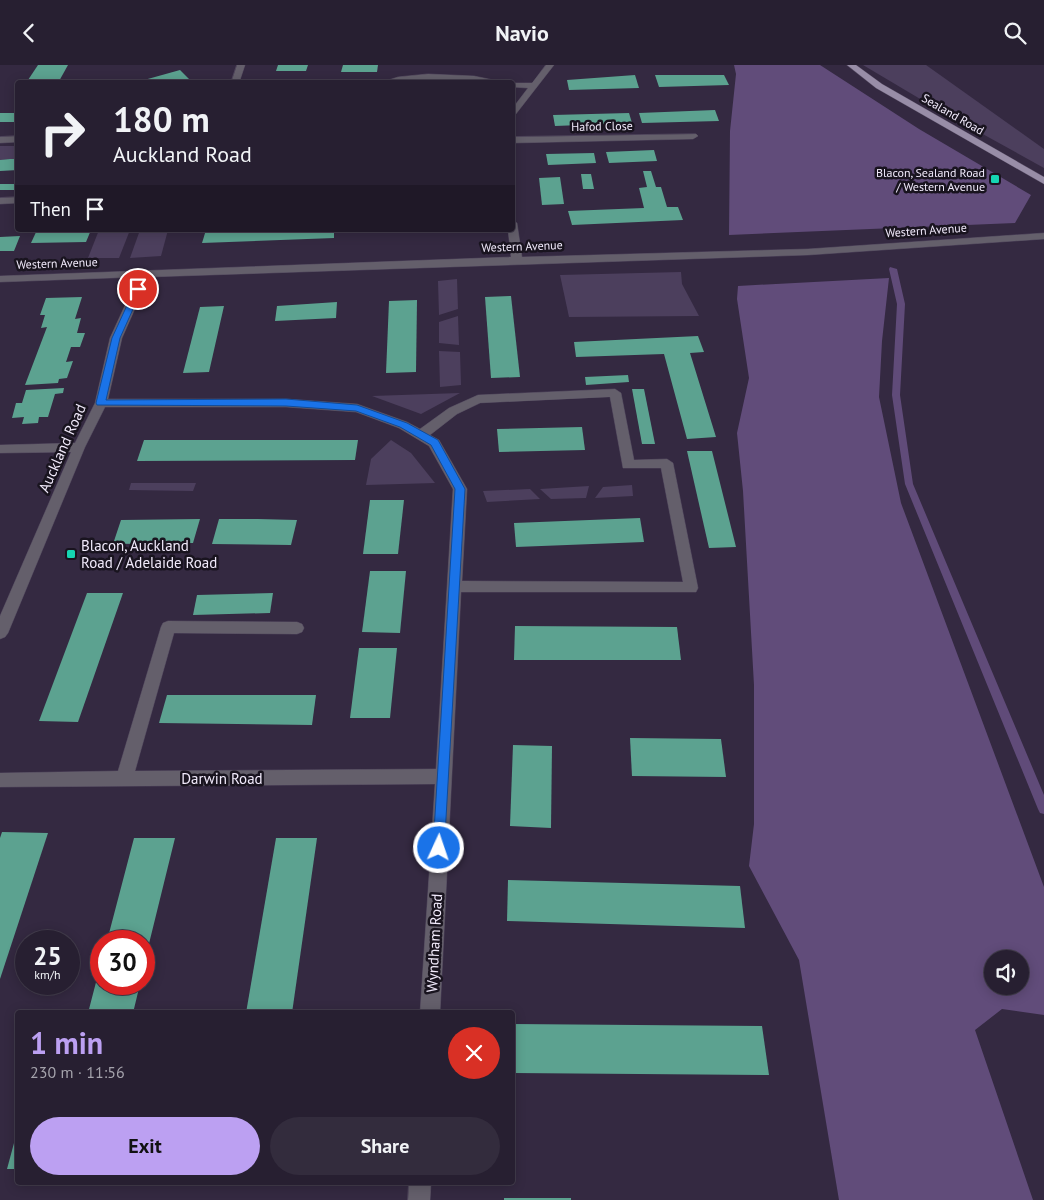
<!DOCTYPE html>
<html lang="en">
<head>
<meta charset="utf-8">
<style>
	:root { --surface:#271f31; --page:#332c3d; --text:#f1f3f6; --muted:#a4a2ab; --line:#433d4d; --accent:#bca0f2 }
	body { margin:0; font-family:"PT Sans",sans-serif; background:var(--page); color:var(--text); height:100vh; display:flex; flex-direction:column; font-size:19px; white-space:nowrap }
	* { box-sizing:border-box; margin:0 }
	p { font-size:16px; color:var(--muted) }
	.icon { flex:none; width:28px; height:28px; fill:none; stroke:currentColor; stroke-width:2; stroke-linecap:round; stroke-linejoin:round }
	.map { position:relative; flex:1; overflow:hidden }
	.drawer { position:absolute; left:15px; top:945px; width:500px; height:175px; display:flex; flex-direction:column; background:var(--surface); border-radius:5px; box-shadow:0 2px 12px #0003,0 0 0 1px var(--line) }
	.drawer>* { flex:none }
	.hud { position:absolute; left:15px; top:15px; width:500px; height:152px; border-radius:5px; box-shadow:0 2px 12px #0003,0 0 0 1px var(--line); background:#271f31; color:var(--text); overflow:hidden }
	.tools { position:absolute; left:984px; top:885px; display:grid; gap:10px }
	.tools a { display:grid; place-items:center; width:45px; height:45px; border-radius:50%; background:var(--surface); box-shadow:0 2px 12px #0003,0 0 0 1px var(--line); font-size:25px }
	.speed { position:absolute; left:15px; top:865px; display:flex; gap:10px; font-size:25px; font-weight:700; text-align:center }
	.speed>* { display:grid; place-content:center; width:65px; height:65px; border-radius:50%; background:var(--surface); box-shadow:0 2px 12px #0003,0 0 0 1px var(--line); line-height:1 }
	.speed small { font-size:12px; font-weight:400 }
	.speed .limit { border:8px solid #d22; background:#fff; color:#111 }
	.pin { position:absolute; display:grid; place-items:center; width:42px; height:42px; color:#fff; margin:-21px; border:2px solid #fff; border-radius:50%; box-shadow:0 1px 5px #0007 }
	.me { position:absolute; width:55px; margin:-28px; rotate:3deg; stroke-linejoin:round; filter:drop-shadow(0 0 4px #0008) }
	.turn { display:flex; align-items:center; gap:18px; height:105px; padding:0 15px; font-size:22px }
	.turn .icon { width:65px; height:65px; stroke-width:2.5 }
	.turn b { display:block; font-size:35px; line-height:42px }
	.then { display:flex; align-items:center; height:48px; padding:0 15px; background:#0003; gap:10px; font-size:19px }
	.round { display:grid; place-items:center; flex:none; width:52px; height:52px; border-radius:26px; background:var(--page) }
	.head { display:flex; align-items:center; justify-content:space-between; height:85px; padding:0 15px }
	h1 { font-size:30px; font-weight:800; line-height:38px; color:var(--accent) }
	.primary-button { display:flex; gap:10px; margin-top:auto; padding:10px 15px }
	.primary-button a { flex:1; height:58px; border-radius:30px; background:var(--accent); color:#111; font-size:20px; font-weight:800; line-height:58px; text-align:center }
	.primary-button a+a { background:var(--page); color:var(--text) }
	header { display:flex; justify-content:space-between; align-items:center; height:65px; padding:0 15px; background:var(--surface); font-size:22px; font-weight:800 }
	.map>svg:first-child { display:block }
</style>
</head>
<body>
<header><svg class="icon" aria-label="back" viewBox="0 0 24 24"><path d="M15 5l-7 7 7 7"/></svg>Navio<svg class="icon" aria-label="search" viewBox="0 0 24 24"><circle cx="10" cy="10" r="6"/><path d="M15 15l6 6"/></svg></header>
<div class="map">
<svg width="1044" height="1135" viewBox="0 0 1044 1135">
	<rect width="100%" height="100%" fill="#342941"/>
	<!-- green -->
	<g fill="#4c3f5d">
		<polygon points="863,0 926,0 1044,84 1044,103 932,41"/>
		<polygon points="0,81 17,81 17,94 0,95"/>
		<polygon points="99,165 130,165 119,193 88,193"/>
		<polygon points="140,165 168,165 161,191 130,193"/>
		<polygon points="681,207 682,219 699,251 569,252 560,210"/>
		<polygon points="457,214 458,244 439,250 438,216"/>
		<polygon points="458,251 459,280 439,278 439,257"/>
		<polygon points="439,286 460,287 461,320 440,322"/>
		<polygon points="460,328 421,349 372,331"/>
		<polygon points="391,375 411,388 435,418 366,420 371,394"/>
		<polygon points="131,418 196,418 193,426 129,425"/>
		<polygon points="632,420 633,431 595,433 603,422"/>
		<polygon points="589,421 586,433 551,434 540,424"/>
		<polygon points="530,424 540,434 487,437 483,426"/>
	</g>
	<!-- forest -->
	<g fill="#614c7a" fill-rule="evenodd">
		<polygon points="734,0 820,0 919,64 1031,130 1015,158 729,170 730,66 736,9"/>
		<path d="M889,213l-7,63 -3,56 22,106 143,384v128l-42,-6 -27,21 58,170h-194l-40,-240 -50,-94 5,-42v-139l-11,-194 -6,-58 12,-55 -12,-79 1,-13zM992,894h28v27h-28z"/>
	</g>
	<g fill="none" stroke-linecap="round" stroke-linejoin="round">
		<!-- stream -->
		<polygon fill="#604b79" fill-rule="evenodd" points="890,202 897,204 905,239 900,330 913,419 1044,730 1044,749 1040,748 1038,744 905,419 892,330 897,239 889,204"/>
	</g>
	<!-- building -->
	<g fill="#5ca290">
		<polygon points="38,0 68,0 58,18 26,18"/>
		<polygon points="278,0 308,0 306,6 276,6"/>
		<polygon points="343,0 378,0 377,7 341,7"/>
		<polygon points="180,5 193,18 137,18 137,17"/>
		<polygon points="635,10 639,23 569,25 567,15"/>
		<polygon points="655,10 724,10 729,20 659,22"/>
		<polygon points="715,45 719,56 642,58 639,48"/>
		<rect x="0" y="48" width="18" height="9"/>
		<polygon points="629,48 632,58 555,61 553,50"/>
		<polygon points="654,85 657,96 609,98 606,87"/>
		<polygon points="594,88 596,98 548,100 546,89"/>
		<polygon points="10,94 18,94 18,105 0,106 0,95"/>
		<polygon points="643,106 651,106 656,122 661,122 667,142 678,142 683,155 572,160 568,146 644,143 639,123 647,122"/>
		<polygon points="581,109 591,109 594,124 583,124"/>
		<polygon points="560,112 564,139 542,140 539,113"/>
		<rect x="0" y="119" width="18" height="6"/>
		<polygon points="37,165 91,165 86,177 31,178"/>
		<polygon points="206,165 334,165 334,173 202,178"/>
		<polygon points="347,165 378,165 378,167 347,168"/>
		<polygon points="20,171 14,186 0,186 0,172"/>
		<polygon points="511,231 520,312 491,313 485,232"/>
		<polygon points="82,232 75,254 81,253 77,268 85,268 80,282 71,282 66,297 73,296 67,313 59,314 58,318 25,320 47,262 41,263 45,250 40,250 46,233"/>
		<polygon points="417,235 416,307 386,308 389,236"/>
		<polygon points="337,237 336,253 275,256 277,241"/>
		<polygon points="224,241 209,307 183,308 200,242"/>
		<polygon points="698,271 704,287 690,288 716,372 687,374 664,289 576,292 574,277"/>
		<polygon points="628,310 629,317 586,320 585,312"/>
		<polygon points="64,323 63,328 55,329 48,352 39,352 38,358 22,359 24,352 12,353 16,338 22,338 26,325"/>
		<polygon points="632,324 644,324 655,379 642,379"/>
		<polygon points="582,362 585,385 499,387 497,364"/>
		<polygon points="144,375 358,375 355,395 137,396"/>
		<polygon points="687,386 712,386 736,482 709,483"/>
		<polygon points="370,435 404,435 398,489 363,489"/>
		<polygon points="640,453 644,477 516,482 514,458"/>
		<polygon points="200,454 193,478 113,479 121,455"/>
		<polygon points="219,454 258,454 297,455 291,480 212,479"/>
		<polygon points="370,506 406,506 400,568 362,567"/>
		<polygon points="87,528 123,528 78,657 39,656"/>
		<polygon points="273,528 270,548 193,550 197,530"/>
		<polygon points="515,561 677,562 681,595 514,595"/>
		<polygon points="359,583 397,583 390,653 350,653"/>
		<polygon points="167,630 316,630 312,660 159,658"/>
		<polygon points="630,673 721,674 726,712 632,711"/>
		<polygon points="513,680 552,681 551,763 510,761"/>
		<polygon points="2,767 48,768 0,914 0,773"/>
		<polygon points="134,773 175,773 144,899 144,876 107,876"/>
		<polygon points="276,773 317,773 292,948 246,948"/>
		<polygon points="508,815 740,821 745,863 507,856"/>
		<polygon points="101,898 101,919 140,919 133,948 88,948"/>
		<polygon points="512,959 762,961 769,1010 512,1008"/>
		<polygon points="17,1067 18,1104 7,1104"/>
		<rect x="504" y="1133" width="67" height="2"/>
	</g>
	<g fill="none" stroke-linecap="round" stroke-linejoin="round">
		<defs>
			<g id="minor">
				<polygon points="237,0 245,0 239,18 231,18"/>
				<polygon points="546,0 554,0 512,54 512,44 528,23 512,22 512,18 509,18 532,18"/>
				<polygon points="428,9 474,11 508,18 428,14 379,18 398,12"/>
				<polygon points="696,69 698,71 693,74 512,78 512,72"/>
				<polygon points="18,71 18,77 0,78 0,72"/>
				<polygon points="18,132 18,138 0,139 0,133"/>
				<path d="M512,155l5,3 5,34 286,-8 236,-16v6l-236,16 -659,22 -27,61 -14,61h178l71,5 50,18 13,7 29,-21 29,-13 137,-6 6,4 13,67 33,-1 6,4 25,125 -2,4h-235l-21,421h-20l15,-229 -435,3v-14l118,-2 43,-144 2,-4 5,-2 129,1 5,2 2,4 -2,4 -5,2 -123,-1 -39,138 301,-2 17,-280 -24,-43 -30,-18 -43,-16 -70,-5h-181l-20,40 -77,186 -3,4 -5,2v-23l71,-164 -71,1v-8l75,-2 20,-40 15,-65 28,-61 -138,5v-6l511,-19 -3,-27h4zM610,332l13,71h38l22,114 -221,-1 5,-92 -28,-49 -9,-5 27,-21 23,-11z"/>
				<polygon points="409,1118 431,1118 430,1135 408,1135"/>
			</g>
			<polygon id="major" points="847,0 856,0 882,19 1044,112 1044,119 876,23"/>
		</defs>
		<!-- minor casing -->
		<use href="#minor" stroke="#4e445b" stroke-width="1"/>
		<!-- major casing -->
		<use href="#major" stroke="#4e445b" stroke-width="1"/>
		<!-- minor -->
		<use href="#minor" fill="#645f6b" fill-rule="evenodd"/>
		<!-- major -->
		<use href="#major" fill="#988da7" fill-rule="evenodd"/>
	</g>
	<!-- route -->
	<polygon fill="#1a73e8" stroke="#114b97" points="135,223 142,224 120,273 106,335 286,334 357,340 407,358 438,375 465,424 444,788 439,790 435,788 433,783 455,424 431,380 400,362 356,346 286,341 97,340 96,338 112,273"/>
	<!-- markers -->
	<g fill="#15d5b3" stroke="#19141f" stroke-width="2">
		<rect x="990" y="109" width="10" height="10" rx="2.5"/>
		<rect x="66" y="484" width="10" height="10" rx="2.5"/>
	</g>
	<g text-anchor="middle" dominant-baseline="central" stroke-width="5" stroke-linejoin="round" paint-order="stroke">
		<!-- far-street labels -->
		<g font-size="12" fill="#f1eafb" stroke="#19141f">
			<text transform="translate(953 49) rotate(30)">Sealand Road</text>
			<text transform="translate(602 61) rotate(-1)">Hafod Close</text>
			<text transform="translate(926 165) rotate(-4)">Western Avenue</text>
			<text transform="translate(522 181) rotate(-2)">Western Avenue</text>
			<text transform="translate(57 198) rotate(-2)">Western Avenue</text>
		</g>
		<!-- far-poi labels -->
		<g font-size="12" fill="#f1eafb" stroke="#19141f" text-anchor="end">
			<text x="985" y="107">Blacon, Sealand Road<tspan x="985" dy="14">/ Western Avenue</tspan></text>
		</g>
		<!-- street labels -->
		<g font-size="15" fill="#f1eafb" stroke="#19141f">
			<text transform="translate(62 383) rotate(-66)">Auckland Road</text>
			<text x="222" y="713">Darwin Road</text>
			<text transform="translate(434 878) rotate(-87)">Wyndham Road</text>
		</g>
		<!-- poi labels -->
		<g font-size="15" fill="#f1eafb" stroke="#19141f" text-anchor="start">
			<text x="81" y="480">Blacon, Auckland<tspan x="81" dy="17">Road / Adelaide Road</tspan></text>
		</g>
	</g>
</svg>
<div class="tools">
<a><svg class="icon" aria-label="sound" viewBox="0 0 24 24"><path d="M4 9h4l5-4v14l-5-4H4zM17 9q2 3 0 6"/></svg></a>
</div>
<div class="speed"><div>25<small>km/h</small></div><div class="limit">30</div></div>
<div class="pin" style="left:138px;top:224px;background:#d93025"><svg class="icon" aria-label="arrive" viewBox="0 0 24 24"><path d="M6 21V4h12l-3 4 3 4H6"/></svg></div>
<svg class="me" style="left:439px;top:783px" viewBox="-20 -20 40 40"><circle r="17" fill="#1a73e8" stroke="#fff" stroke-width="3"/><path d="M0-11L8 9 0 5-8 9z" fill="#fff"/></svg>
<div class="hud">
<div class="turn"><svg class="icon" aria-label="right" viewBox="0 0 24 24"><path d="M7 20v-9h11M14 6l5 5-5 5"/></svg><div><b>180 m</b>Auckland Road</div></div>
<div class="then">Then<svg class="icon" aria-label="arrive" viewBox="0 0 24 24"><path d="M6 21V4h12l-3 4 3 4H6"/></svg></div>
</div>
<section class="drawer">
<div class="head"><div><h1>1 min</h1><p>230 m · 11:56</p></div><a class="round" style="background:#d93025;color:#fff"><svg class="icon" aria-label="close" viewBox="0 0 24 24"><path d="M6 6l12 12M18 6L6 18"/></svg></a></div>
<div class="primary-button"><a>Exit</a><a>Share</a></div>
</section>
</div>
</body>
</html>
